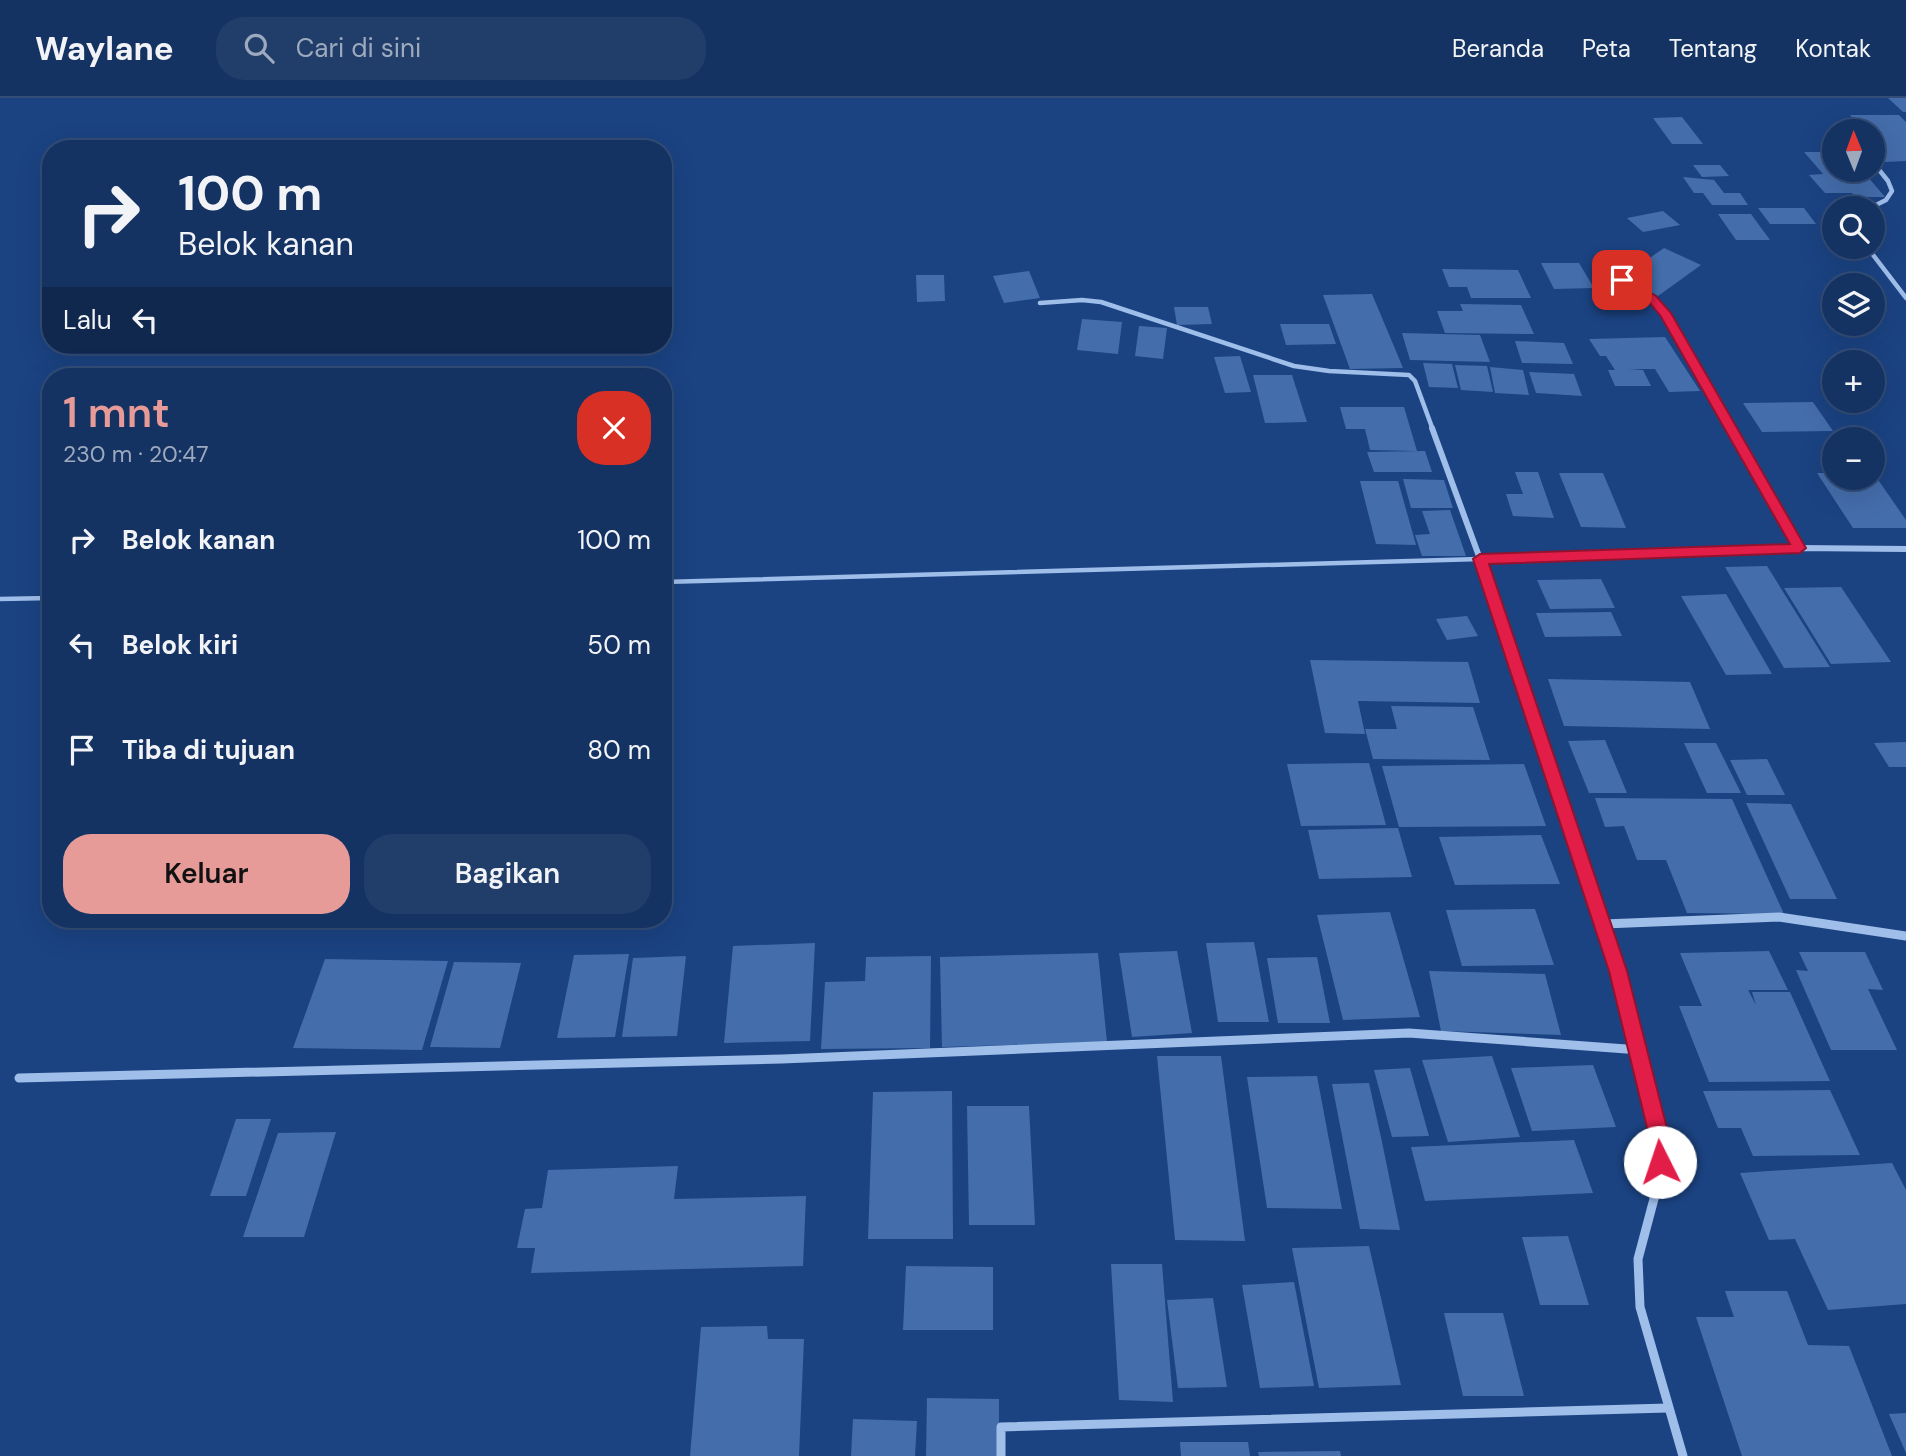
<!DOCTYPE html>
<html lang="id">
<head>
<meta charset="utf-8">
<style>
	:root { --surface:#143262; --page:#213e6b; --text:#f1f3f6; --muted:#9daabe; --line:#334d77; --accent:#e69b98 }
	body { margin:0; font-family:"DM Sans",sans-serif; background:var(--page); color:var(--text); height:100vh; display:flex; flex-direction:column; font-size:26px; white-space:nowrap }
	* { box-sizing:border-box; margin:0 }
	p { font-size:23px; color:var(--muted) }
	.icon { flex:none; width:38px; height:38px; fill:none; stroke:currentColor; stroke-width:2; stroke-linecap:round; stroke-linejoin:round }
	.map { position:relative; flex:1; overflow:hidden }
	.side { position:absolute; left:42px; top:270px; width:630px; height:560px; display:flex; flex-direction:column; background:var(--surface); border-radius:28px; box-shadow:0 7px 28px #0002,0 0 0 2px var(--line) }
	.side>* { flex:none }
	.banner { position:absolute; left:42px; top:42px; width:630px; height:214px; border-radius:28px; box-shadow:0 7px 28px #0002,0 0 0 2px var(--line); background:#143262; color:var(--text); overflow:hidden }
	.needle { width:46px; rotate:359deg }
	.buttons { position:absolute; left:1822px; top:21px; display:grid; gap:14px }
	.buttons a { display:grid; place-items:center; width:63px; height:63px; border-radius:50%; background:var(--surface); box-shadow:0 7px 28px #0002,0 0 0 2px var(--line); font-size:35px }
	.pin { position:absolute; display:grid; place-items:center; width:60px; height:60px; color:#fff; margin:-30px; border-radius:14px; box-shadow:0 4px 10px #0006 }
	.me { position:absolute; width:77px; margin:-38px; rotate:356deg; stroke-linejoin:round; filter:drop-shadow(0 0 5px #0008) }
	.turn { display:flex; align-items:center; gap:24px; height:147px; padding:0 21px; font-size:32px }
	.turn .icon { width:91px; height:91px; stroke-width:2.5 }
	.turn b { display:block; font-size:49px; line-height:60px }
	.then { display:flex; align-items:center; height:66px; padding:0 21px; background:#0003; gap:14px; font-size:26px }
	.round { display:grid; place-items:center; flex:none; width:74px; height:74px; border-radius:28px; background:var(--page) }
	.head { display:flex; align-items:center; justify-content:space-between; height:119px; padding:0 21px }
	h1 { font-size:42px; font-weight:600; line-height:52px; color:var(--accent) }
	.cta { display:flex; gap:14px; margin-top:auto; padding:14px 21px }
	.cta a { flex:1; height:80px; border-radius:28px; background:var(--accent); color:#111; font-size:28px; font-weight:600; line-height:80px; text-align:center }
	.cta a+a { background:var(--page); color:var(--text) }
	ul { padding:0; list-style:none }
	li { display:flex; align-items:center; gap:21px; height:105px; padding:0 21px }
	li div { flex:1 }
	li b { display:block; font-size:26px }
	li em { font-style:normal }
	header { display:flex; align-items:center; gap:42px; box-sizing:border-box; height:98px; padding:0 35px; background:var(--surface); border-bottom:2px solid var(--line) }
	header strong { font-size:33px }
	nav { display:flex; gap:38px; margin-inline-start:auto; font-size:24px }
	.search { width:490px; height:63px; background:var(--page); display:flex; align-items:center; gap:18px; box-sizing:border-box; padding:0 24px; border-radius:28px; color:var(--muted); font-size:26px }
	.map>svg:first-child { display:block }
</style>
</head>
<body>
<header>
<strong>Waylane</strong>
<div class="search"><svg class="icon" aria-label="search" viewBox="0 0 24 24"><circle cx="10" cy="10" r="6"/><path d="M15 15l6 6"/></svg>Cari di sini</div>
<nav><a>Beranda</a><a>Peta</a><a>Tentang</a><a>Kontak</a></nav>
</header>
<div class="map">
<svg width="1906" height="1358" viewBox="0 0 1906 1358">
	<rect width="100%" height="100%" fill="#1b4382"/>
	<!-- building -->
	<g fill="#446dab">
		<polygon points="1888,0 1906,0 1906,14 1903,14"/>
		<polygon points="1850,17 1899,17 1906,24 1906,63 1885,64 1875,53 1881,53 1873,44 1872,33 1864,33"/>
		<polygon points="1682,19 1703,46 1672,46 1653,20"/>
		<polygon points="1822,46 1834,46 1834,72 1862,72 1885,99 1856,99 1852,95 1825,95 1809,77 1823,76 1804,54 1829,54"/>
		<polygon points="1693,67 1720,67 1729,78 1702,79"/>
		<polygon points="1683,79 1714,82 1724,95 1740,95 1748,107 1712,107 1703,95 1694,95"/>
		<polygon points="1758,110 1804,110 1816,126 1770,126"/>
		<polygon points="1663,113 1680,127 1643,134 1627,120"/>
		<polygon points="1718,116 1751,116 1770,142 1736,142"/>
		<polygon points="1664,150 1701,167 1658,198 1621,180"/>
		<polygon points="1541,165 1579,165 1594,190 1554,191"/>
		<polygon points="1442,171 1518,172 1531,200 1471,200 1467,189 1449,189"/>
		<polygon points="1029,173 1040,200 1004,205 993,178"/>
		<polygon points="916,177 944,177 945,203 917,204"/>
		<polygon points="1372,196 1393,246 1403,270 1350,271 1323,197"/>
		<polygon points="1460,206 1521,207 1534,236 1445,235 1437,213 1463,213"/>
		<polygon points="1174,209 1208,209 1212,226 1177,227"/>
		<polygon points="1082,221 1122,224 1118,256 1077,252"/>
		<polygon points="1280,226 1329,226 1336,246 1286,247"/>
		<polygon points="1139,228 1167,230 1163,261 1135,258"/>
		<polygon points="1402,235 1480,237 1490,264 1410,262"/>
		<polygon points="1665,239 1700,293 1669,294 1655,271 1628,271 1643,272 1651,288 1615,288 1608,272 1615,272 1606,258 1600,258 1589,241"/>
		<polygon points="1515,243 1564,245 1573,266 1522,265"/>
		<polygon points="1240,258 1251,294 1225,295 1214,259"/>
		<polygon points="1423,265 1452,266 1458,290 1429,289"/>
		<polygon points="1455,267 1487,268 1493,294 1461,292"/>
		<polygon points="1490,269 1523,272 1529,297 1495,295"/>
		<polygon points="1529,274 1574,276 1582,298 1536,295"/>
		<polygon points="1253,277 1292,277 1307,324 1265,325"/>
		<polygon points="1813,304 1833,333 1762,334 1743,305"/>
		<polygon points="1340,309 1404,309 1417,353 1370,352 1365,331 1346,331"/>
		<polygon points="1425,353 1432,374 1374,374 1367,354"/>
		<polygon points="1872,373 1906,422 1906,430 1853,430 1817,375 1834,375 1834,380 1872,380"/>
		<polygon points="1515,374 1538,374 1554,420 1513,418 1506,396 1523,396"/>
		<polygon points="1559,375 1603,375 1626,430 1581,429"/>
		<polygon points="1403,381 1444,382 1453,410 1411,410"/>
		<polygon points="1360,383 1398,383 1416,447 1376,446"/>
		<polygon points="1450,412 1466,458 1422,458 1415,437 1430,436 1422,413"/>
		<polygon points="1767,468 1830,569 1784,570 1725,469"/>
		<polygon points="1601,481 1615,510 1550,511 1537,482"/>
		<polygon points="1841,489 1891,564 1831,566 1784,490"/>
		<polygon points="1726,496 1772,576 1726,577 1681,498"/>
		<polygon points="1611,514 1622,538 1545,539 1536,515"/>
		<polygon points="1467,518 1478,538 1447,542 1436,521"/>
		<polygon points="1310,562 1468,564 1480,605 1358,603 1365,636 1325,635"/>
		<polygon points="1548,581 1690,584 1710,631 1564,628"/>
		<polygon points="1391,608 1473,609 1490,662 1373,661 1365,631 1397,631"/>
		<polygon points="1605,642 1627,695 1589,695 1568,643"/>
		<polygon points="1906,644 1906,669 1889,669 1874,645"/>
		<polygon points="1684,645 1716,645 1741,695 1707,695"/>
		<polygon points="1767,661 1785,697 1747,697 1730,662"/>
		<polygon points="1369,665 1386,727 1301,728 1287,666"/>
		<polygon points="1524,666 1546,728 1399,729 1382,668"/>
		<polygon points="1595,700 1732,701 1784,816 1687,815 1666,762 1637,762 1624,728 1605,729"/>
		<polygon points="1746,705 1791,706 1837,801 1790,801"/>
		<polygon points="1398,730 1412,779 1319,781 1308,732"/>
		<polygon points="1541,737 1560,786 1455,787 1439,739"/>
		<polygon points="1535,811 1554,867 1462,868 1446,812"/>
		<polygon points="1390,814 1420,919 1343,922 1317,817"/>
		<polygon points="1254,844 1269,924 1218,924 1206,845"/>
		<polygon points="815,845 810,943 724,945 733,848"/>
		<polygon points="1177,853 1192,935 1132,939 1119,855"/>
		<polygon points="1769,853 1788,892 1748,892 1756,907 1752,894 1790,894 1830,983 1709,984 1679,908 1702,908 1680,855"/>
		<polygon points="1799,854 1865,854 1883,892 1868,891 1897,952 1831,952 1796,872 1808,873"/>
		<polygon points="1098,855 1107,944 942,949 940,859"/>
		<polygon points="629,856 615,939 557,940 574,857"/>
		<polygon points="686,858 677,938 622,939 633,860"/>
		<polygon points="931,858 930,950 821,951 825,884 865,883 866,859"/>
		<polygon points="1317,859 1330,925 1278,925 1267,860"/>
		<polygon points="325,861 448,863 422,952 293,950"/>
		<polygon points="454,864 521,865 500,950 430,949"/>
		<polygon points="1429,873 1545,876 1561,937 1441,933"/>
		<polygon points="1157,958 1221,958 1245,1143 1175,1142"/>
		<polygon points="1492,958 1520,1039 1448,1044 1422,962"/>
		<polygon points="1593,967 1616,1029 1532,1033 1511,970"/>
		<polygon points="1410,970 1429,1038 1392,1039 1374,972"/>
		<polygon points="1317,978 1342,1111 1267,1110 1247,979"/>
		<polygon points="1369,985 1382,1044 1400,1132 1360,1131 1332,986"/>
		<polygon points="1830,992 1860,1057 1753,1058 1741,1030 1718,1030 1703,993"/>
		<polygon points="952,993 953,1141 868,1141 873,994"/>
		<polygon points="967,1008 1029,1008 1035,1127 969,1127"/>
		<polygon points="236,1021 271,1021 246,1098 210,1098"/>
		<polygon points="336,1034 304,1139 243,1139 278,1035"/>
		<polygon points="1574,1042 1593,1095 1425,1103 1411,1049"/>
		<polygon points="1892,1065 1906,1092 1906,1206 1828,1212 1795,1141 1769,1142 1740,1075"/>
		<polygon points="678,1068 674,1101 806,1098 803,1168 531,1175 535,1150 517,1150 525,1111 542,1110 548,1072"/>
		<polygon points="1568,1138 1589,1207 1540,1207 1522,1139"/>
		<polygon points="1369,1148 1401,1287 1319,1290 1292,1150"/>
		<polygon points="1111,1166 1162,1166 1173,1304 1119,1302"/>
		<polygon points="906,1168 993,1169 993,1232 903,1232"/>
		<polygon points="1294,1184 1314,1288 1260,1290 1242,1187"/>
		<polygon points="1725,1193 1787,1193 1808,1247 1849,1248 1892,1358 1742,1358 1696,1219 1734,1219"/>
		<polygon points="1213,1200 1227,1289 1178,1290 1167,1202"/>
		<polygon points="1444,1215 1503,1215 1524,1298 1463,1298"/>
		<polygon points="767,1228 768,1241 804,1241 799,1358 690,1358 701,1229"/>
		<polygon points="927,1300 999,1301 999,1358 926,1358"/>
		<polygon points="1906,1315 1906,1355 1889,1316"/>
		<polygon points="853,1321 917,1323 915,1358 851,1358"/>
		<polygon points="1180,1344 1248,1344 1250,1358 1181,1358"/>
		<polygon points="1340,1353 1341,1358 1259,1358 1258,1354"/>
	</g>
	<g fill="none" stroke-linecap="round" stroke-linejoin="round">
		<!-- service -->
		<g stroke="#9fbeea" stroke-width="4.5">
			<polyline points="663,484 1480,461"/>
			<polyline points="0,501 51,500"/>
		</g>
		<!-- minor-far2 -->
		<g stroke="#9fbeea" stroke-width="4.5">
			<polyline points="1846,30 1849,33"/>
			<polyline points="1870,110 1886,102 1892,93 1888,83 1872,63"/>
			<polyline points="1867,149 1906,200"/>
			<polyline points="1621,182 1652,200 1665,215 1732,332"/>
			<polyline points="1040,205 1082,202 1101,204 1294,268 1329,273 1409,277 1415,283 1433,332"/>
		</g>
		<!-- minor-far1 -->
		<g stroke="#9fbeea" stroke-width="6">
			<polyline points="1432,330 1480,461 1586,772"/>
			<polyline points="1731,330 1799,450"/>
			<polyline points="1480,461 1799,450 1906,451"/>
		</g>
		<!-- minor -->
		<g stroke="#9fbeea" stroke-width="9">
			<polyline points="1585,771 1640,952 1661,1046 1659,1082 1638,1161 1640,1209 1683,1358"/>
			<polyline points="1604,826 1779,819 1906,838"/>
			<polyline points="19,980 782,961 1409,935 1640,952"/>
			<polyline points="1001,1358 1001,1329 1668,1310"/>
		</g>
	</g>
	<!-- route -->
	<polygon fill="#e11d48" stroke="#92132f" stroke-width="2" points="1622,179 1656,198 1671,215 1806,450 1800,455 1489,466 1627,873 1671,1046 1667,1071 1660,1074 1653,1071 1650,1064 1651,1046 1609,873 1473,461 1480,456 1790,446 1660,217 1648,203 1618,185 1616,182"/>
</svg>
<div class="buttons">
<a><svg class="needle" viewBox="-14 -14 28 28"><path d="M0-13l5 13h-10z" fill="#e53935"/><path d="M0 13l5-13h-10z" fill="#9daabe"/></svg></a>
<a><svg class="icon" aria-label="search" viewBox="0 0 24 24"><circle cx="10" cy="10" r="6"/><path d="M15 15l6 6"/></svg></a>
<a><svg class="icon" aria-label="layers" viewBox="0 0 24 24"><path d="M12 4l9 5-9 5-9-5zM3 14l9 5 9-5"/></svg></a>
<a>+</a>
<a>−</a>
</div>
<div class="pin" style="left:1622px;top:182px;background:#d93025"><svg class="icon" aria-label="arrive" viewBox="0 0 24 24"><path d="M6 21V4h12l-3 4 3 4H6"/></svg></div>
<svg class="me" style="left:1660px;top:1064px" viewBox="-20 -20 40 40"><circle r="19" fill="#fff"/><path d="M0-13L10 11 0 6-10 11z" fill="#e11d48"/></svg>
<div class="banner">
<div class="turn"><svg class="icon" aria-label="right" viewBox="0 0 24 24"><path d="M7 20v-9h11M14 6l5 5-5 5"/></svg><div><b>100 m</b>Belok kanan</div></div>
<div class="then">Lalu<svg class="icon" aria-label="left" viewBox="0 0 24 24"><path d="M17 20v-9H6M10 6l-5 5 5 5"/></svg></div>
</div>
<section class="side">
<div class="head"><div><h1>1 mnt</h1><p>230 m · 20:47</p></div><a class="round" style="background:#d93025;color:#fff"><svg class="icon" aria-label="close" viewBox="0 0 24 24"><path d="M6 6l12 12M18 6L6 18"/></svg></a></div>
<ul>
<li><svg class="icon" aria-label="right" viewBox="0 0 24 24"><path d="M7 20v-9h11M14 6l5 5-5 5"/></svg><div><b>Belok kanan</b></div><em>100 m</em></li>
<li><svg class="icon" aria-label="left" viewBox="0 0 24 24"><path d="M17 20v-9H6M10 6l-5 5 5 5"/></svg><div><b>Belok kiri</b></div><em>50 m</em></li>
<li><svg class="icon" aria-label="arrive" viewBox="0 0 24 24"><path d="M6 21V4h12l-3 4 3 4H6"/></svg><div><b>Tiba di tujuan</b></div><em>80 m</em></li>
</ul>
<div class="cta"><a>Keluar</a><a>Bagikan</a></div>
</section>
</div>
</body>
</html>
